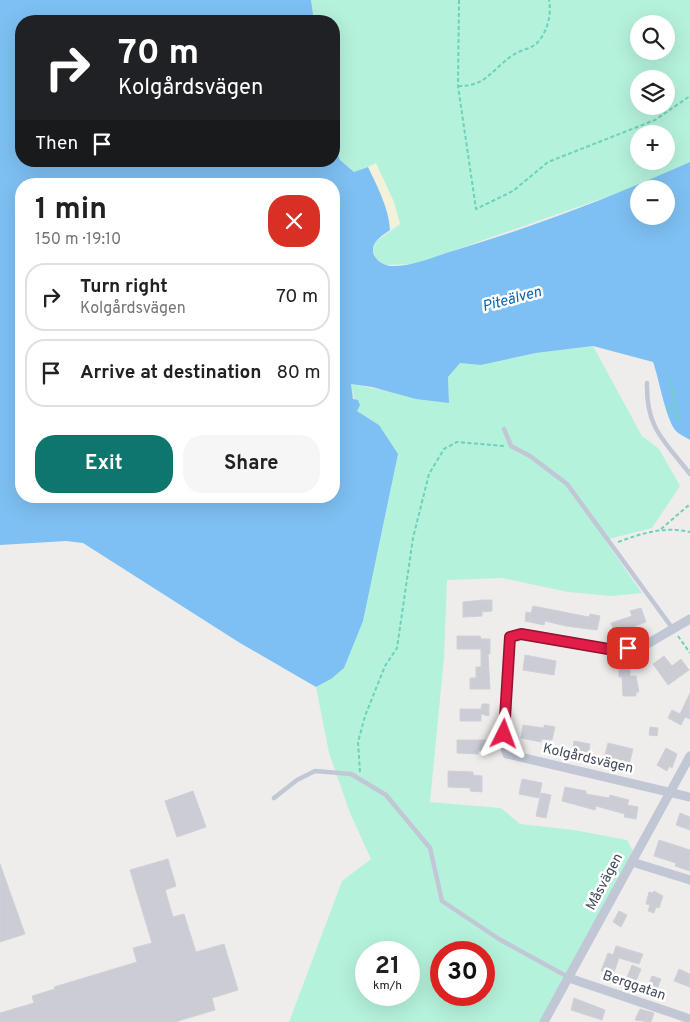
<!DOCTYPE html>
<html lang="en">
<head>
<meta charset="utf-8">
<style>
	:root { --surface:#fff; --page:#f6f6f6; --text:#202124; --muted:#757577; --line:#e0e0e0; --accent:#0f766e }
	body { margin:0; font-family:Overpass,sans-serif; background:var(--page); color:var(--text); height:100vh; display:flex; flex-direction:column; font-size:19px; white-space:nowrap }
	* { box-sizing:border-box; margin:0 }
	p { font-size:16px; color:var(--muted) }
	.icon { flex:none; width:28px; height:28px; fill:none; stroke:currentColor; stroke-width:2; stroke-linecap:round; stroke-linejoin:round }
	.map { position:relative; flex:1; overflow:hidden }
	.details { position:absolute; left:15px; top:178px; width:325px; height:325px; display:flex; flex-direction:column; background:var(--surface); border-radius:20px; box-shadow:0 5px 20px #0002 }
	.details>* { flex:none }
	.guide { position:absolute; left:15px; top:15px; width:325px; height:152px; border-radius:20px; box-shadow:0 5px 20px #0002; background:#202124; color:#fff; overflow:hidden }
	.fabs { position:absolute; left:630px; top:15px; display:grid; gap:10px }
	.fabs a { display:grid; place-items:center; width:45px; height:45px; border-radius:50%; background:var(--surface); box-shadow:0 5px 20px #0002; font-size:25px }
	.speed { position:absolute; left:355px; top:941px; display:flex; gap:10px; font-size:25px; font-weight:700; text-align:center }
	.speed>* { display:grid; place-content:center; width:65px; height:65px; border-radius:50%; background:var(--surface); box-shadow:0 5px 20px #0002; line-height:1 }
	.speed small { font-size:12px; font-weight:400 }
	.speed .limit { border:8px solid #d22; background:#fff; color:#111 }
	.pin { position:absolute; display:grid; place-items:center; width:42px; height:42px; color:#fff; margin:-21px; border-radius:10px; box-shadow:0 2px 8px #0006 }
	.me { position:absolute; width:55px; margin:-28px; rotate:3deg; stroke-linejoin:round; filter:drop-shadow(0 0 4px #0008) }
	.turn { display:flex; align-items:center; gap:18px; height:105px; padding:0 20px; font-size:22px }
	.turn .icon { width:65px; height:65px; stroke-width:2.5 }
	.turn b { display:block; font-size:35px; line-height:42px }
	.then { display:flex; align-items:center; height:48px; padding:0 20px; background:#0003; gap:10px; font-size:19px }
	.round { display:grid; place-items:center; flex:none; width:52px; height:52px; border-radius:20px; background:var(--page) }
	.overview { display:flex; align-items:center; justify-content:space-between; height:85px; padding:0 20px }
	h1 { font-size:30px; font-weight:700; line-height:38px }
	.button { display:flex; gap:10px; margin-top:auto; padding:10px 20px }
	.button a { flex:1; height:58px; border-radius:20px; background:var(--accent); color:#fff; font-size:20px; font-weight:700; line-height:58px; text-align:center }
	.button a+a { background:var(--page); color:var(--text) }
	ul { padding:0; list-style:none }
	li { display:flex; align-items:center; gap:15px; height:68px; margin:0 10px 8px; padding:0 10px; border:2px solid var(--line); border-radius:20px }
	li div { flex:1 }
	li b { display:block; font-size:19px }
	li em { font-style:normal }
	.map>svg:first-child { display:block }
</style>
</head>
<body>
<div class="map">
<svg width="690" height="1022" viewBox="0 0 690 1022">
	<rect width="100%" height="100%" fill="#efedec"/>
	<!-- green -->
	<g fill="#b5f2db" fill-rule="evenodd">
		<path d="M311,0h379v162l-58,26 -217,76 -31,1 -8,-6 -3,-8 1,-8 26,-19 -24,-60 -22,8 -14,-12 -6,-18v-121h-20zM639,24h27v27h-27zM639,79h27v27h-27zM639,134h27v27h-27z"/>
		<path d="M593,346l49,90 17,13 21,37 -28,42 -47,12 37,53 -31,3 -43,-4 -66,-14 -55,2 -3,78 -14,144 71,6 19,16 54,6 53,10 7,13 -94,169h-251l53,-141 29,-22 -21,-46 -21,-60 -13,-66 15,-8 48,-254 -22,-14 -6,-27 98,19 -1,-26 12,-15 21,3 55,-12zM366,952h43v43h-43zM441,952h43v43h-43z"/>
	</g>
	<!-- sand -->
	<polygon fill="#f3f1da" points="376,163 394,202 400,224 390,230 389,221 368,167"/>
	<!-- water -->
	<path fill="#7ec0f3" fill-rule="evenodd" d="M0,0h311l3,21h-293v140h313v-19l6,18 14,12 14,-5c9,19 21,41 22,63 -7,5 -17,11 -17,19 -1,9 9,16 17,17 23,1 45,-10 66,-16 80,-24 158,-54 234,-88v278c-4,-3 -10,-5 -13,-8 -11,-10 -18,-54 -24,-70l-60,-16 -57,7 -55,12 -21,-2 -12,14 1,26 -33,-4 -44,-12 -21,-3 2,15 5,1 2,5 -3,6 22,14 19,29 -35,167 -19,47 -13,11 -15,8 -76,-44 -157,-100 -17,-2 -66,4zM21,184h313v312h-313zM639,189h27v27h-27z"/>
	<!-- building -->
	<g fill="#ccccd5" stroke="#cfd0d9">
		<polygon points="483,600 492,600 492,611 482,612 482,616 463,617 463,602"/>
		<polygon points="533,606 589,617 590,614 600,616 597,630 566,626 545,621 544,625 525,621 526,612 531,613"/>
		<polygon points="641,608 646,622 635,626 636,629 615,635 611,623 632,616 630,611"/>
		<polygon points="457,636 480,636 481,639 490,639 490,654 488,654 490,689 470,689 470,678 476,678 476,667 481,667 481,649 457,649"/>
		<polygon points="525,655 556,661 554,675 523,670"/>
		<polygon points="664,656 672,666 681,659 689,670 668,685 653,664"/>
		<polygon points="630,665 630,676 636,676 639,692 636,692 636,696 623,696 622,677 619,677 619,666"/>
		<polygon points="690,693 690,719 685,717 681,725 668,718 672,710 680,714"/>
		<polygon points="482,704 489,704 489,716 481,714 481,721 460,721 460,709 481,709"/>
		<polygon points="523,725 544,728 544,725 555,727 552,740 542,739 541,742 521,738"/>
		<polygon points="650,727 658,728 657,736 649,735"/>
		<polygon points="457,740 488,740 487,751 478,751 478,754 457,753"/>
		<polygon points="574,741 590,744 588,756 572,753"/>
		<polygon points="608,743 633,749 629,765 618,765 617,770 608,768 609,764 603,762"/>
		<polygon points="666,748 677,754 672,768 669,766 667,771 657,765"/>
		<polygon points="448,771 473,772 473,775 482,776 482,792 470,791 471,788 448,787"/>
		<polygon points="522,779 542,783 539,798 519,794"/>
		<polygon points="565,787 586,791 586,794 609,798 610,795 629,800 627,805 638,807 636,819 624,817 625,814 596,806 595,810 562,801"/>
		<polygon points="193,791 206,827 177,837 165,801"/>
		<polygon points="541,793 551,795 546,818 536,816"/>
		<polygon points="680,813 690,817 690,830 676,825"/>
		<polygon points="659,840 690,850 690,871 675,866 676,863 654,856"/>
		<polygon points="168,859 176,886 165,890 173,917 184,914 196,952 224,944 238,990 212,998 215,1010 175,1022 0,1022 0,1013 34,1003 32,996 55,989 54,987 137,962 133,948 152,943 130,870"/>
		<polygon points="0,864 25,934 0,942"/>
		<polygon points="654,891 663,896 659,908 656,907 654,913 648,911 650,905 646,904 649,892 653,893"/>
		<polygon points="619,911 627,915 621,927 613,922"/>
		<polygon points="616,946 643,954 639,964 619,958 613,975 601,971 608,953 613,955"/>
		<polygon points="632,965 641,969 635,983 626,980"/>
		<polygon points="679,969 690,974 690,987 674,981"/>
		<polygon points="652,976 661,979 655,994 646,991"/>
		<polygon points="574,998 605,1010 602,1020 571,1010"/>
		<polygon points="640,1009 654,1013 651,1022 635,1020"/>
	</g>
	<g fill="none" stroke-linecap="round" stroke-linejoin="round">
		<!-- path -->
		<g stroke="#6ad3b8" stroke-width="2" stroke-dasharray="4 2.5" stroke-linecap="butt">
			<polyline points="459,0 458,86 476,209 513,191 548,162 655,120 690,96"/>
			<path d="M458,86c28,1 34,-17 55,-31 7,-5 18,-6 24,-12 10,-10 15,-29 12,-43"/>
			<polyline points="670,378 679,423"/>
			<polyline points="667,410 676,408"/>
			<polyline points="661,529 690,504"/>
			<path d="M618,542c25,-9 46,-16 72,-10"/>
			<polyline points="678,636 690,653"/>
			<polyline points="360,772 358,742 365,716 385,666 397,648 413,538 429,474 444,449 457,442 504,446"/>
		</g>
		<!-- service -->
		<g stroke="#c1c7d5" stroke-width="4.5">
			<path d="M647,383c-1,46 17,57 43,91"/>
			<polyline points="504,429 511,446 530,456 567,484 673,629"/>
			<polyline points="274,798 297,780 315,771 351,774 386,795 430,848 442,901 499,939 568,977"/>
		</g>
		<!-- minor -->
		<g stroke="#c1c7d5" stroke-width="9">
			<polyline points="690,619 642,647 614,650 536,635 521,634 510,637 504,745 507,754 690,797"/>
			<polyline points="632,862 690,880"/>
			<polyline points="569,978 690,1019"/>
			<polyline points="544,1022 690,756"/>
		</g>
	</g>
	<g fill="none" stroke-linecap="round" stroke-linejoin="round">
		<defs>
			<polyline id="route" points="504,734 510,637 521,634 614,650 628,648"/>
		</defs>
		<!-- route casing -->
		<use href="#route" stroke="#92132f" stroke-width="12"/>
		<!-- route -->
		<use href="#route" stroke="#e11d48" stroke-width="9"/>
	</g>
	<g text-anchor="middle" dominant-baseline="central" stroke-width="5" stroke-linejoin="round" paint-order="stroke">
		<!-- street labels -->
		<g font-size="14" fill="#434a5b" stroke="#fff">
			<text transform="translate(588 759) rotate(13)">Kolgårdsvägen</text>
			<text transform="translate(605 882) rotate(-62)">Måsvägen</text>
			<text transform="translate(634 986) rotate(19)">Berggatan</text>
		</g>
		<!-- water labels -->
		<g font-size="15" font-style="italic" fill="#0063b1" stroke="#fff">
			<text transform="translate(512 300) rotate(-15)">Piteälven</text>
		</g>
	</g>
</svg>
<div class="fabs">
<a><svg class="icon" aria-label="search" viewBox="0 0 24 24"><circle cx="10" cy="10" r="6"/><path d="M15 15l6 6"/></svg></a>
<a><svg class="icon" aria-label="layers" viewBox="0 0 24 24"><path d="M12 4l9 5-9 5-9-5zM3 14l9 5 9-5"/></svg></a>
<a>+</a>
<a>−</a>
</div>
<div class="speed"><div>21<small>km/h</small></div><div class="limit">30</div></div>
<div class="pin" style="left:628px;top:648px;background:#d93025"><svg class="icon" aria-label="arrive" viewBox="0 0 24 24"><path d="M6 21V4h12l-3 4 3 4H6"/></svg></div>
<svg class="me" style="left:504px;top:734px" viewBox="-20 -20 40 40"><path d="M0-17L14 15 0 8-14 15z" fill="#e11d48" stroke="#fff" stroke-width="4"/></svg>
<div class="guide">
<div class="turn"><svg class="icon" aria-label="right" viewBox="0 0 24 24"><path d="M7 20v-9h11M14 6l5 5-5 5"/></svg><div><b>70 m</b>Kolgårdsvägen</div></div>
<div class="then">Then<svg class="icon" aria-label="arrive" viewBox="0 0 24 24"><path d="M6 21V4h12l-3 4 3 4H6"/></svg></div>
</div>
<section class="details">
<div class="overview"><div><h1>1 min</h1><p>150 m · 19:10</p></div><a class="round" style="background:#d93025;color:#fff"><svg class="icon" aria-label="close" viewBox="0 0 24 24"><path d="M6 6l12 12M18 6L6 18"/></svg></a></div>
<ul>
<li><svg class="icon" aria-label="right" viewBox="0 0 24 24"><path d="M7 20v-9h11M14 6l5 5-5 5"/></svg><div><b>Turn right</b><p>Kolgårdsvägen</p></div><em>70 m</em></li>
<li><svg class="icon" aria-label="arrive" viewBox="0 0 24 24"><path d="M6 21V4h12l-3 4 3 4H6"/></svg><div><b>Arrive at destination</b></div><em>80 m</em></li>
</ul>
<div class="button"><a>Exit</a><a>Share</a></div>
</section>
</div>
</body>
</html>
